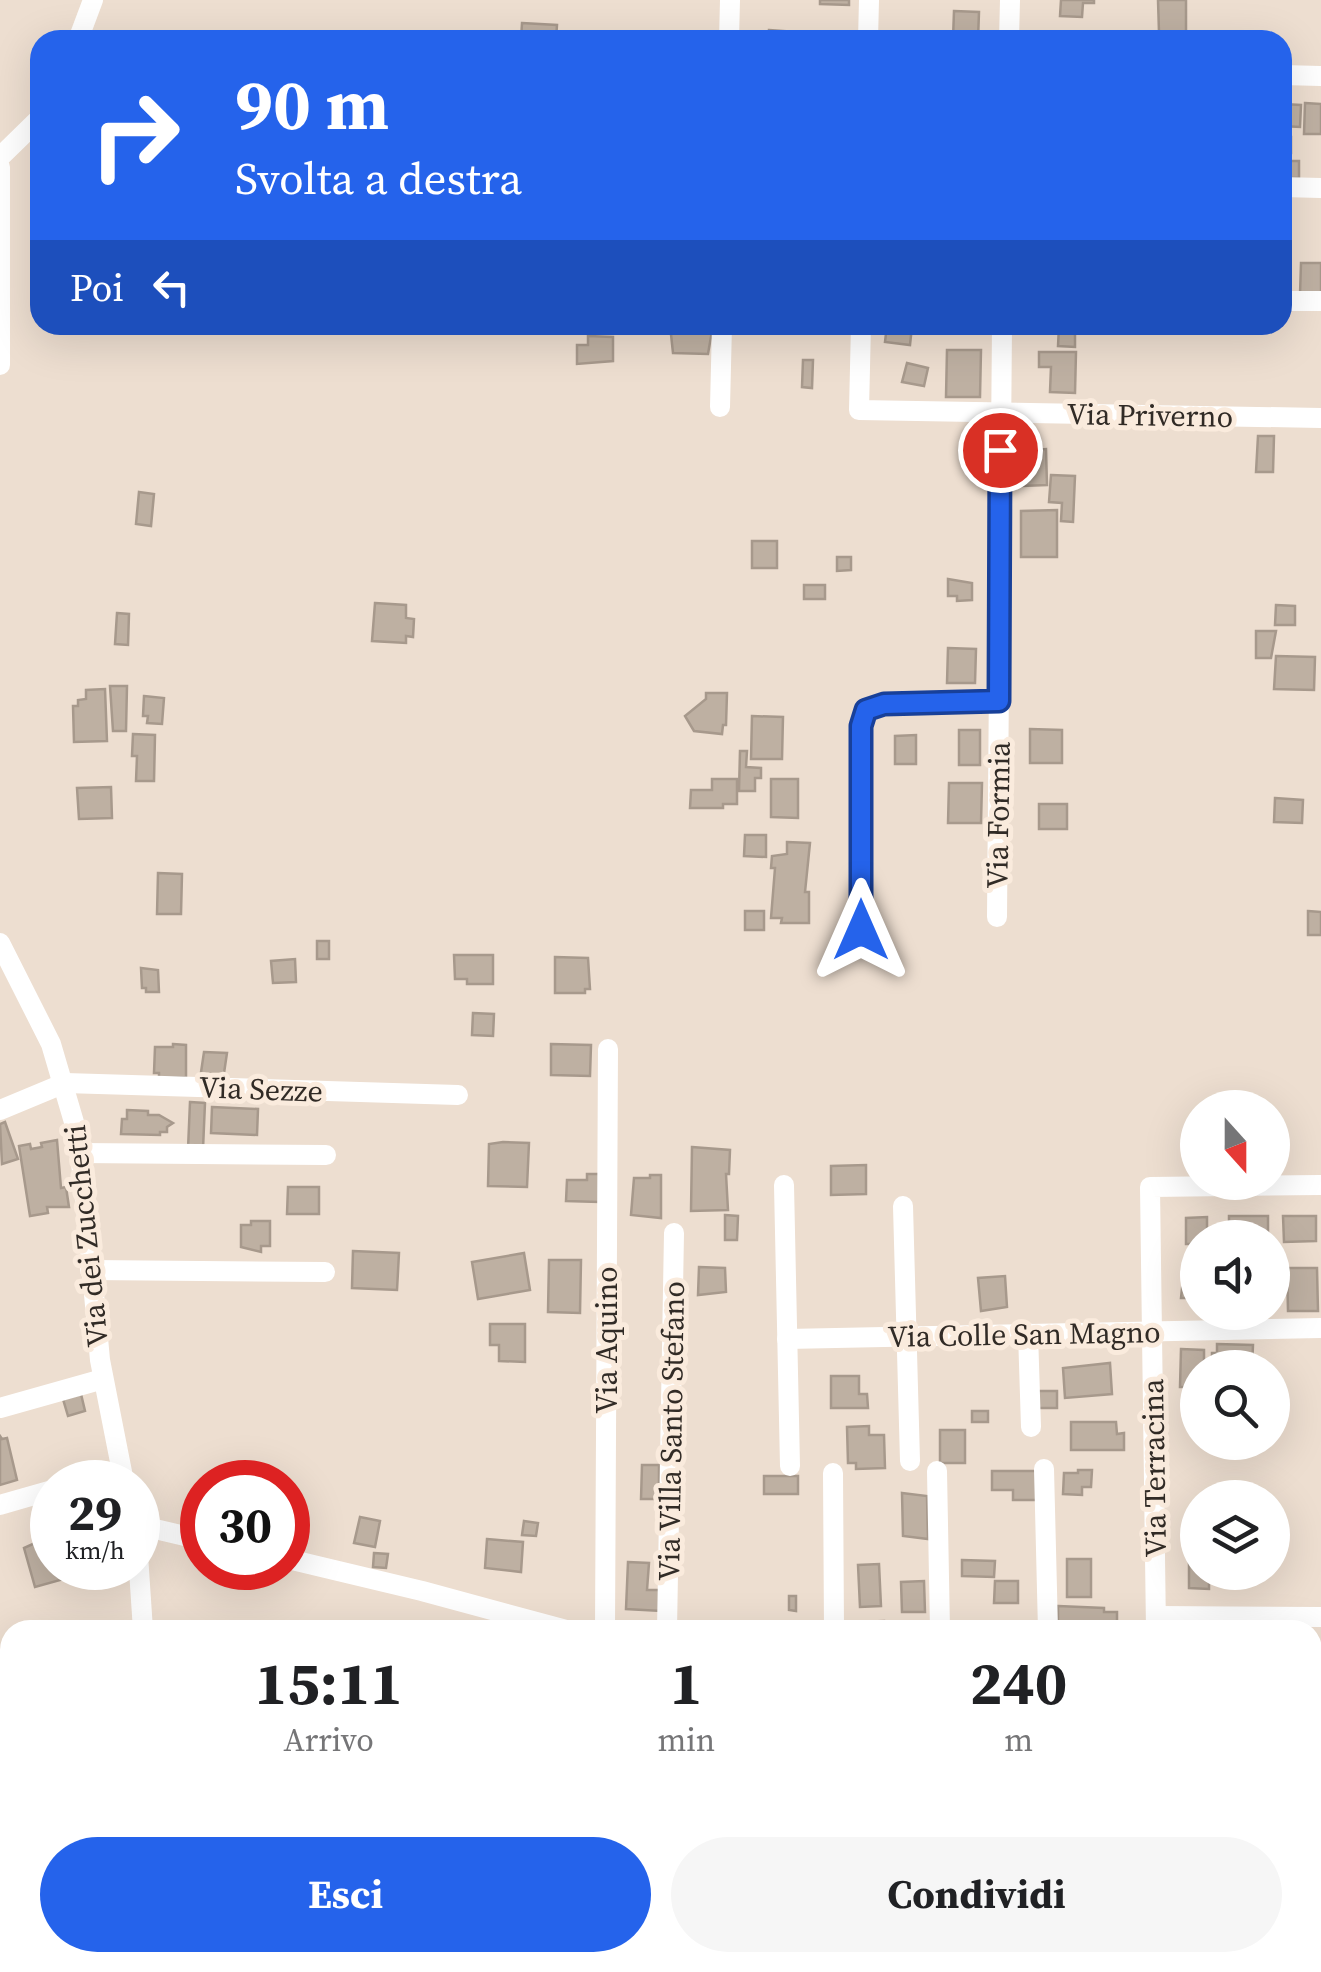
<!DOCTYPE html>
<html lang="it">
<head>
<meta charset="utf-8">
<style>
	:root { --surface:#fff; --page:#f6f6f6; --text:#202124; --muted:#757577; --accent:#2563eb }
	body { margin:0; font-family:"Source Serif 4",serif; background:var(--page); color:var(--text); height:100vh; display:flex; flex-direction:column; font-size:38px; white-space:nowrap }
	* { box-sizing:border-box; margin:0 }
	p { font-size:32px; color:var(--muted) }
	.icon { flex:none; width:55px; height:55px; fill:none; stroke:currentColor; stroke-width:2; stroke-linecap:round; stroke-linejoin:round }
	.map { position:relative; flex:1; overflow:hidden }
	.sheet { position:absolute; left:0px; top:1620px; width:1322px; height:352px; display:flex; flex-direction:column; background:var(--surface); border-radius:30px 30px 0 0; box-shadow:0 10px 40px #0002 }
	.sheet>* { flex:none }
	.top-card { position:absolute; left:30px; top:30px; width:1262px; height:305px; border-radius:30px; box-shadow:0 10px 40px #0002; background:#2563eb; color:#fff; overflow:hidden }
	.needle { width:65px; rotate:159deg }
	.fabs { position:absolute; left:1180px; top:1090px; display:grid; gap:20px }
	.fabs a { display:grid; place-items:center; width:110px; height:110px; border-radius:50%; background:var(--surface); box-shadow:0 10px 40px #0002; font-size:50px }
	.speed { position:absolute; left:30px; top:1460px; display:flex; gap:20px; font-size:50px; font-weight:700; text-align:center }
	.speed>* { display:grid; place-content:center; width:130px; height:130px; border-radius:50%; background:var(--surface); box-shadow:0 10px 40px #0002; line-height:1 }
	.speed small { font-size:25px; font-weight:400 }
	.speed .limit { border:15px solid #d22; background:#fff; color:#111 }
	.pin { position:absolute; display:grid; place-items:center; width:85px; height:85px; color:#fff; margin:-42px; border:5px solid #fff; border-radius:50%; box-shadow:0 2px 10px #0007 }
	.me { position:absolute; width:110px; margin:-55px; rotate:0deg; stroke-linejoin:round; filter:drop-shadow(0 0 8px #0008) }
	.turn { display:flex; align-items:center; gap:35px; height:210px; padding:0 40px; font-size:45px }
	.turn .icon { width:130px; height:130px; stroke-width:2.5 }
	.turn b { display:block; font-size:70px; line-height:85px }
	.then { display:flex; align-items:center; height:95px; padding:0 40px; background:#0003; gap:20px; font-size:38px }
	.eta { display:flex; justify-content:space-evenly; align-items:center; height:170px; text-align:center }
	.eta b { font-size:60px; font-weight:700; line-height:70px }
	.primary-button { display:flex; gap:20px; margin-top:auto; padding:20px 40px }
	.primary-button a { flex:1; height:115px; border-radius:60px; background:var(--accent); color:#fff; font-size:40px; font-weight:700; line-height:115px; text-align:center }
	.primary-button a+a { background:var(--page); color:var(--text) }
	.map>svg:first-child { display:block }
</style>
</head>
<body>
<div class="map">
<svg width="1321" height="1972" viewBox="0 0 1321 1972">
	<rect width="100%" height="100%" fill="#edded0"/>
	<!-- building -->
	<g fill="#beb0a2" stroke="#a7998c" stroke-width="2.5">
		<polygon points="820,0 849,0 849,5 820,4"/>
		<polygon points="1061,0 1094,0 1094,3 1083,3 1082,17 1060,16"/>
		<polygon points="1158,0 1186,0 1186,32 1159,32"/>
		<polygon points="954,11 979,12 978,40 953,39"/>
		<polygon points="522,23 557,25 556,40 521,40"/>
		<polygon points="769,30 823,34 823,40 769,40"/>
		<polygon points="1305,103 1321,104 1321,134 1304,134"/>
		<polygon points="1282,104 1301,105 1300,127 1282,126"/>
		<rect x="1282" y="137" width="9" height="16"/>
		<rect x="1282" y="161" width="17" height="17"/>
		<polygon points="1301,263 1321,263 1321,295 1300,294"/>
		<polygon points="670,325 713,325 708,354 673,353"/>
		<polygon points="887,325 912,326 910,345 885,342"/>
		<polygon points="935,325 970,325 970,328 961,328 961,331 935,331"/>
		<polygon points="1059,326 1075,327 1075,347 1058,346"/>
		<polygon points="588,336 613,337 613,361 577,364 577,345 588,345"/>
		<polygon points="947,350 981,350 980,397 946,397"/>
		<polygon points="1039,352 1076,352 1075,393 1050,392 1051,367 1039,367"/>
		<polygon points="803,360 813,360 812,388 802,387"/>
		<polygon points="907,363 928,368 924,386 902,382"/>
		<polygon points="1258,436 1274,436 1273,472 1256,472"/>
		<polygon points="1046,449 1047,485 1022,486 1020,451"/>
		<polygon points="1051,475 1075,476 1073,522 1061,521 1062,503 1049,502"/>
		<polygon points="139,492 154,494 151,526 136,524"/>
		<polygon points="1057,510 1057,557 1021,557 1021,511"/>
		<rect x="752" y="541" width="25" height="27"/>
		<polygon points="837,557 851,557 851,570 837,571"/>
		<polygon points="948,579 972,583 972,600 957,601 957,596 948,596"/>
		<rect x="804" y="585" width="21" height="14"/>
		<polygon points="375,603 406,605 406,618 414,619 413,637 406,636 406,643 372,641"/>
		<polygon points="1276,605 1295,606 1295,625 1275,625"/>
		<polygon points="117,613 129,614 128,645 115,644"/>
		<polygon points="1256,631 1276,631 1271,658 1256,658"/>
		<polygon points="948,648 976,649 975,683 947,683"/>
		<polygon points="1276,656 1315,657 1314,690 1274,689"/>
		<polygon points="110,686 127,686 126,731 113,731"/>
		<polygon points="105,689 107,741 74,742 73,706 78,706 78,700 86,699 86,690"/>
		<polygon points="706,693 727,693 726,725 723,725 722,734 694,731 685,716 706,699"/>
		<polygon points="144,696 164,698 162,724 147,723 148,716 143,716"/>
		<polygon points="752,716 783,717 782,759 751,759"/>
		<polygon points="1030,729 1062,730 1062,763 1030,763"/>
		<rect x="959" y="730" width="21" height="35"/>
		<polygon points="133,734 155,735 154,781 136,781 137,756 132,756"/>
		<polygon points="916,735 916,764 895,764 895,736"/>
		<polygon points="740,751 747,751 746,767 761,768 761,778 755,778 755,791 739,791"/>
		<polygon points="712,779 737,779 737,804 723,804 723,808 690,808 691,790 712,790"/>
		<polygon points="771,779 798,779 798,818 771,817"/>
		<polygon points="949,783 982,783 981,823 948,823"/>
		<polygon points="111,787 112,818 79,819 77,788"/>
		<polygon points="1275,798 1303,800 1302,823 1274,822"/>
		<rect x="1039" y="804" width="28" height="25"/>
		<polygon points="745,835 766,835 766,857 744,856"/>
		<polygon points="787,842 810,843 805,892 809,892 809,923 781,923 782,918 771,918 775,868 771,868 772,856 787,854"/>
		<polygon points="158,873 182,874 181,914 157,914"/>
		<rect x="745" y="911" width="19" height="19"/>
		<polygon points="1308,911 1321,912 1321,935 1308,935"/>
		<rect x="317" y="941" width="12" height="18"/>
		<polygon points="454,955 493,955 493,984 467,984 467,979 455,979"/>
		<polygon points="555,957 588,958 590,989 585,989 585,993 555,993"/>
		<polygon points="295,959 296,982 273,983 271,961"/>
		<polygon points="141,968 158,970 159,992 146,992 146,988 142,988"/>
		<polygon points="473,1013 494,1014 493,1036 472,1035"/>
		<polygon points="173,1044 186,1045 186,1077 159,1078 159,1073 154,1073 155,1047 173,1047"/>
		<polygon points="551,1044 591,1045 590,1076 551,1075"/>
		<polygon points="204,1052 227,1053 223,1080 200,1079"/>
		<polygon points="190,1102 205,1103 203,1149 188,1149"/>
		<polygon points="212,1107 258,1109 257,1135 211,1133"/>
		<polygon points="127,1110 148,1111 148,1115 159,1115 173,1123 167,1127 167,1132 160,1132 160,1135 121,1134 122,1119 127,1119"/>
		<polygon points="5,1122 18,1159 2,1164 0,1124"/>
		<polygon points="57,1140 61,1188 66,1187 69,1207 47,1207 48,1213 30,1216 19,1146 30,1144 31,1149 42,1147 41,1143"/>
		<polygon points="503,1142 529,1143 527,1187 488,1186 489,1144"/>
		<polygon points="692,1147 730,1150 729,1174 726,1174 728,1210 691,1211"/>
		<polygon points="866,1165 866,1194 831,1195 831,1166"/>
		<polygon points="587,1174 600,1174 599,1202 566,1201 567,1180 587,1180"/>
		<polygon points="650,1175 661,1175 661,1218 631,1215 634,1178 650,1178"/>
		<polygon points="288,1187 319,1187 319,1214 287,1214"/>
		<polygon points="725,1215 738,1216 737,1240 725,1240"/>
		<rect x="1229" y="1216" width="39" height="22"/>
		<polygon points="1283,1216 1316,1216 1316,1241 1284,1242"/>
		<polygon points="1207,1217 1207,1238 1198,1238 1198,1244 1186,1244 1186,1218"/>
		<polygon points="251,1221 270,1221 270,1246 261,1246 261,1252 241,1247 241,1225 251,1225"/>
		<polygon points="353,1251 399,1253 397,1290 352,1288"/>
		<polygon points="524,1253 530,1290 478,1299 472,1262"/>
		<polygon points="549,1260 581,1260 580,1313 548,1312"/>
		<polygon points="699,1267 725,1268 726,1292 698,1295"/>
		<polygon points="1287,1268 1317,1268 1318,1311 1288,1311"/>
		<polygon points="1184,1269 1198,1269 1198,1298 1181,1298"/>
		<polygon points="1005,1276 1007,1307 981,1311 978,1278"/>
		<polygon points="490,1324 525,1324 525,1362 499,1361 499,1345 490,1345"/>
		<polygon points="1217,1344 1253,1345 1252,1368 1212,1365 1212,1353 1217,1353"/>
		<polygon points="1181,1349 1204,1350 1204,1368 1198,1368 1198,1387 1180,1387"/>
		<polygon points="1110,1363 1112,1394 1065,1398 1063,1368"/>
		<polygon points="831,1376 859,1376 859,1394 867,1394 868,1408 831,1408"/>
		<rect x="1038" y="1391" width="19" height="17"/>
		<polygon points="81,1394 85,1411 68,1416 63,1399"/>
		<rect x="972" y="1411" width="16" height="11"/>
		<polygon points="1071,1422 1116,1422 1117,1434 1124,1433 1124,1450 1071,1450"/>
		<polygon points="869,1426 869,1435 884,1435 885,1468 856,1469 856,1463 848,1463 847,1427"/>
		<rect x="940" y="1430" width="25" height="33"/>
		<polygon points="0,1436 2,1439 7,1438 17,1480 0,1485"/>
		<polygon points="642,1465 659,1465 659,1499 641,1499"/>
		<polygon points="1078,1470 1092,1470 1091,1487 1082,1487 1082,1495 1063,1494 1064,1473 1078,1473"/>
		<polygon points="992,1471 1039,1471 1039,1500 1013,1500 1013,1490 992,1490"/>
		<rect x="764" y="1476" width="34" height="18"/>
		<polygon points="902,1493 927,1496 928,1539 903,1536"/>
		<polygon points="360,1517 380,1521 375,1547 354,1543"/>
		<polygon points="524,1521 538,1523 536,1536 522,1535"/>
		<polygon points="48,1537 52,1544 52,1568 61,1568 64,1579 35,1587 24,1548"/>
		<polygon points="487,1539 523,1542 521,1572 485,1568"/>
		<polygon points="1189,1552 1198,1552 1198,1572 1209,1572 1209,1589 1189,1588"/>
		<polygon points="374,1553 388,1554 386,1568 373,1567"/>
		<rect x="1067" y="1559" width="24" height="38"/>
		<polygon points="962,1560 995,1561 994,1577 962,1576"/>
		<polygon points="628,1562 649,1563 647,1590 661,1590 661,1611 626,1609"/>
		<polygon points="879,1564 881,1606 860,1607 858,1565"/>
		<polygon points="924,1581 925,1612 902,1612 901,1582"/>
		<polygon points="995,1581 1018,1581 1018,1603 994,1603"/>
		<polygon points="789,1596 796,1596 796,1611 789,1610"/>
		<polygon points="1058,1606 1104,1608 1104,1612 1117,1612 1117,1628 1101,1627 1101,1624 1058,1623"/>
		<polygon points="884,1621 884,1630 858,1630 857,1622"/>
		<polygon points="1260,1962 1308,1962 1308,1972 1260,1969"/>
	</g>
	<g fill="none" stroke-linecap="round" stroke-linejoin="round">
		<!-- minor -->
		<g stroke="#fff" stroke-width="20">
			<polyline points="78,40 93,0"/>
			<polyline points="729,40 730,0"/>
			<polyline points="868,40 869,0"/>
			<polyline points="1009,40 1010,0"/>
			<polyline points="1282,75 1321,76"/>
			<polyline points="0,157 40,118"/>
			<polyline points="0,167 0,365"/>
			<polyline points="1282,187 1321,188"/>
			<polyline points="1282,301 1321,301"/>
			<polyline points="861,325 859,410 1321,418"/>
			<polyline points="720,407 722,325"/>
			<polyline points="997,917 1002,325"/>
			<polyline points="861,930 863,715 879,704 999,701"/>
			<polyline points="0,943 51,1044 76,1129 84,1185 100,1360 124,1482"/>
			<polyline points="0,1110 65,1083 458,1095"/>
			<polyline points="80,1153 326,1155"/>
			<polyline points="784,1185 790,1466"/>
			<polyline points="903,1206 910,1461"/>
			<polyline points="90,1270 325,1272"/>
			<polyline points="1028,1333 1031,1427"/>
			<polyline points="787,1339 1321,1328"/>
			<polyline points="0,1408 103,1379"/>
			<polyline points="1044,1469 1048,1630"/>
			<polyline points="937,1471 940,1630"/>
			<polyline points="833,1473 834,1630"/>
			<polyline points="80,1482 121,1471"/>
			<polyline points="0,1505 52,1490"/>
			<polyline points="138,1525 202,1540"/>
			<polyline points="138,1555 143,1630"/>
			<polyline points="288,1559 422,1591 566,1630"/>
			<polyline points="1156,1616 1321,1617"/>
			<polyline points="605,1630 608,1049"/>
			<polyline points="667,1630 674,1233"/>
			<polyline points="1156,1630 1150,1187 1321,1185"/>
			<polyline points="0,1731 10,1728"/>
			<polyline points="1312,1830 1321,1832"/>
			<polyline points="760,1968 1158,1964"/>
		</g>
	</g>
	<g fill="none" stroke-linecap="round" stroke-linejoin="round">
		<defs>
			<polyline id="route" points="861,930 861,726 866,710 884,704 999,701 1000,450"/>
		</defs>
		<!-- route casing -->
		<use href="#route" stroke="#184099" stroke-width="25"/>
		<!-- route -->
		<use href="#route" stroke="#2563eb" stroke-width="18"/>
	</g>
	<g text-anchor="middle" dominant-baseline="central" stroke-width="10" stroke-linejoin="round" paint-order="stroke">
		<!-- street labels -->
		<g font-size="30" fill="#312b26" stroke="#faebdd">
			<text transform="translate(1150 415) rotate(1)">Via Priverno</text>
			<text transform="translate(998 815) rotate(-89)">Via Formia</text>
			<text transform="translate(261 1089) rotate(2)">Via Sezze</text>
			<text transform="translate(86 1236) rotate(-96)">Via dei Zucchetti</text>
			<text transform="translate(1024 1334) rotate(-1)">Via Colle San Magno</text>
			<text transform="translate(606 1340) rotate(-90)">Via Aquino</text>
			<text transform="translate(671 1431) rotate(-89)">Via Villa Santo Stefano</text>
			<text transform="translate(1154 1468) rotate(-91)">Via Terracina</text>
		</g>
	</g>
</svg>
<div class="fabs">
<a><svg class="needle" viewBox="-14 -14 28 28"><path d="M0-13l5 13h-10z" fill="#e53935"/><path d="M0 13l5-13h-10z" fill="#757577"/></svg></a>
<a><svg class="icon" aria-label="sound" viewBox="0 0 24 24"><path d="M4 9h4l5-4v14l-5-4H4zM17 9q2 3 0 6"/></svg></a>
<a><svg class="icon" aria-label="search" viewBox="0 0 24 24"><circle cx="10" cy="10" r="6"/><path d="M15 15l6 6"/></svg></a>
<a><svg class="icon" aria-label="layers" viewBox="0 0 24 24"><path d="M12 4l9 5-9 5-9-5zM3 14l9 5 9-5"/></svg></a>
</div>
<div class="speed"><div>29<small>km/h</small></div><div class="limit">30</div></div>
<div class="pin" style="left:1000px;top:450px;background:#d93025"><svg class="icon" aria-label="arrive" viewBox="0 0 24 24"><path d="M6 21V4h12l-3 4 3 4H6"/></svg></div>
<svg class="me" style="left:861px;top:930px" viewBox="-20 -20 40 40"><path d="M0-17L14 15 0 8-14 15z" fill="#2563eb" stroke="#fff" stroke-width="4"/></svg>
<div class="top-card">
<div class="turn"><svg class="icon" aria-label="right" viewBox="0 0 24 24"><path d="M7 20v-9h11M14 6l5 5-5 5"/></svg><div><b>90 m</b>Svolta a destra</div></div>
<div class="then">Poi<svg class="icon" aria-label="left" viewBox="0 0 24 24"><path d="M17 20v-9H6M10 6l-5 5 5 5"/></svg></div>
</div>
<section class="sheet">
<div class="eta">
<div><b>15:11</b><p>Arrivo</p></div>
<div><b>1</b><p>min</p></div>
<div><b>240</b><p>m</p></div>
</div>
<div class="primary-button"><a>Esci</a><a>Condividi</a></div>
</section>
</div>
</body>
</html>
